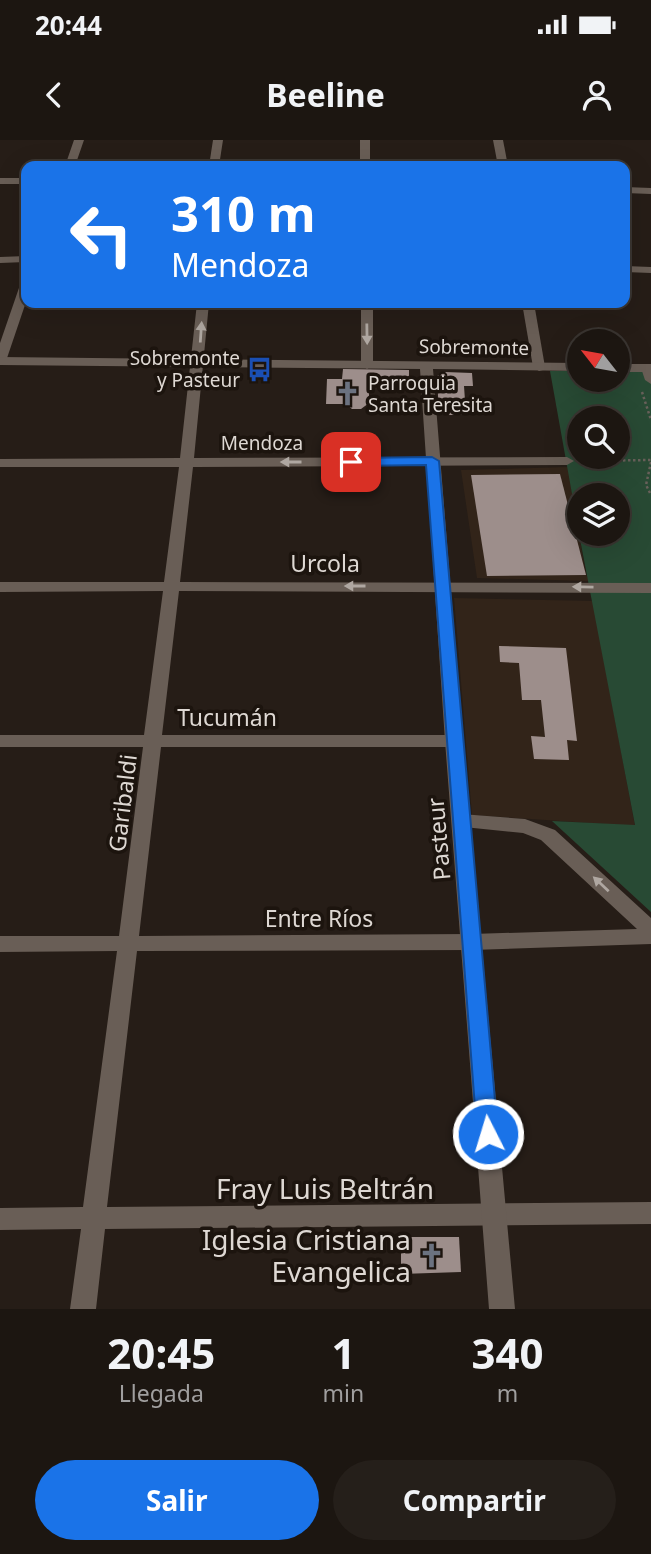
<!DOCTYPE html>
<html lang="es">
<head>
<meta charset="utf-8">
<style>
	:root { --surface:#1c1611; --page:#251f1a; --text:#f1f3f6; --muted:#a09f9f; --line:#3a3531; --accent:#1a73e8 }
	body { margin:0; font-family:"Noto Sans",sans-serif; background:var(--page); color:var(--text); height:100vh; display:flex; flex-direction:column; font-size:26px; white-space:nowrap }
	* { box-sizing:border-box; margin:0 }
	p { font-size:23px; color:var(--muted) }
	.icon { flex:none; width:38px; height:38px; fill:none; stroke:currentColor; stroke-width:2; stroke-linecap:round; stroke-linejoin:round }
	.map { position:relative; height:1169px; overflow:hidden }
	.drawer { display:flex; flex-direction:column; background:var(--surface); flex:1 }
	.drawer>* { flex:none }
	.banner { position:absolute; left:21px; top:21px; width:609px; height:147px; border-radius:14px; box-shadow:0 7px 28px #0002,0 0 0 2px var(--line); background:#1a73e8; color:#fff; overflow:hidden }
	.needle { width:46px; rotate:301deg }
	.tools { position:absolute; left:567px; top:189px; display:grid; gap:14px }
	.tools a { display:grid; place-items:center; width:63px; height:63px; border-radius:50%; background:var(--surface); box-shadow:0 7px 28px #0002,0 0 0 2px var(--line); font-size:35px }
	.pin { position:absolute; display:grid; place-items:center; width:60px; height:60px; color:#fff; margin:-30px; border-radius:14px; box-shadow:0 4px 10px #0006 }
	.me { position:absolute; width:77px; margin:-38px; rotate:355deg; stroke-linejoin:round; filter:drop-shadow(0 0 5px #0008) }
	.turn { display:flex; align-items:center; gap:24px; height:147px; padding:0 35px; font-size:32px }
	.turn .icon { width:91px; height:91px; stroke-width:2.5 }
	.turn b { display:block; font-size:49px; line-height:60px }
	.eta { display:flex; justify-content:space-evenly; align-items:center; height:119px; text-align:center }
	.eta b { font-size:42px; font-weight:700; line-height:49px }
	.action { display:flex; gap:14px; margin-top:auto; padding:14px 35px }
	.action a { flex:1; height:80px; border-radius:42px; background:var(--accent); color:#fff; font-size:28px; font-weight:700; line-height:80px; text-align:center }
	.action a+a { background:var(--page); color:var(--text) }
	.status { display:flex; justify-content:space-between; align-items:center; height:49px; padding:0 35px; background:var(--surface); direction:ltr }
	.status svg { height:19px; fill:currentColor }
	header { display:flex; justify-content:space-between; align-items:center; height:91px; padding:0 35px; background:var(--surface); font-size:32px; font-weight:700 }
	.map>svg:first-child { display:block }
</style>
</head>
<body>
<div class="status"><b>20:44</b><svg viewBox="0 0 49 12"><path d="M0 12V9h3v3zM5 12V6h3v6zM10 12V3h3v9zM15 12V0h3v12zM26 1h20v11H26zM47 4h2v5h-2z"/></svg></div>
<header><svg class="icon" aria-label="back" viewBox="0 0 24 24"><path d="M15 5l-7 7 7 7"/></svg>Beeline<svg class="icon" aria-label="person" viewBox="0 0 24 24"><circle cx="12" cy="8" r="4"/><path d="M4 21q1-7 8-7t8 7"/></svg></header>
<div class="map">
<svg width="651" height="1169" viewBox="0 0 651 1169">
	<rect width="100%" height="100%" fill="#261d17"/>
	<!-- built -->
	<g fill="#322419">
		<polygon points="568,327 586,435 590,441 477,438 461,330"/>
		<polygon points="454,458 593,461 635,686 472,675"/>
	</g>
	<!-- green -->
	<path fill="#284a34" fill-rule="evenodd" d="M550,231h29v9h39v-8l30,-1 3,9v532l-99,-91 83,4 -56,-291h39v-39h-39v38zM579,278h39v39h-39z"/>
	<!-- building -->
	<g fill="#9d8e8b">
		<polygon points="343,229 409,230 409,246 369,244 369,263 361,269 352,269 346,264 326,264 327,239 342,239"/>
		<polygon points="445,232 472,233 473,246 464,246 466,275 439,275 437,236"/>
		<polygon points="560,334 586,435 487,436 471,335"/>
		<polygon points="499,506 566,508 577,601 567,600 569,620 534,619 531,596 545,597 541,560 522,560 519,523 500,522"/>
		<polygon points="401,1097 459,1097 461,1132 401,1134"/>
	</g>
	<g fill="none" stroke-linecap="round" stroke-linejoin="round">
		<!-- path -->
		<g stroke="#68605a" stroke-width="2.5" stroke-dasharray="2.5 2.5" stroke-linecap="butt">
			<polyline points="642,252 651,280"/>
			<polyline points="583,321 651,320"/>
			<polyline points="651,322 646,345 651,355"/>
		</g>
		<!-- street -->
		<g fill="#695e56" fill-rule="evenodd">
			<polygon points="74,0 84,0 75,26 65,26"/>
			<polygon points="213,0 223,0 219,26 209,26"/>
			<rect x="360" y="0" width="10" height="26"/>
			<polygon points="493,0 503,0 508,26 498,26"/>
			<rect x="0" y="38" width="26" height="6"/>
			<polygon points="625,47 651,48 651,54 625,53"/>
			<polygon points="26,116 26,122 0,123 0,117"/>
			<polygon points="625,126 651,127 651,133 625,132"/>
			<polygon points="26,142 26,162 6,221 0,225 0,203 20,145"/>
			<polygon points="197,163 209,163 194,318 567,317 574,321 567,325 193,327 180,442 651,443 651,453 179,451 162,595 454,595 463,601 454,607 161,607 139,796 472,794 637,789 541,700 523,693 454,686 452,681 454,676 461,674 525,679 555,690 651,778 651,804 472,810 137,811 107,1067 651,1062 651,1084 105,1089 96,1169 70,1169 81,1089 0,1090 0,1068 83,1067 117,811 0,812 0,796 119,796 143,607 0,607 0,595 144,595 163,451 0,452 0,442 164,442 179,327 0,327 0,319 180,318"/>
			<polygon points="361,163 373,163 373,225 367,229 361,225"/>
			<polygon points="522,163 534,163 545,227 543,230 539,231 533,227"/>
			<polygon points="647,224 651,225 651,244 645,240 641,228"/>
		</g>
		<!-- secondary -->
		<g fill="#695e56" fill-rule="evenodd">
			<polygon points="0,217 579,223 579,231 433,229 463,601 515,1169 489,1169 445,601 420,229 0,225"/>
			<rect x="618" y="224" width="33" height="8"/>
		</g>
	</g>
	<!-- one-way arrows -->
	<defs><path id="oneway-solid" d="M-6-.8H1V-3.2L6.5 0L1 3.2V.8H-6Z" transform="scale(1.75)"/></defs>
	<g fill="#afa7a1">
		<use href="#oneway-solid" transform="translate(201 192) rotate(-86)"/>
		<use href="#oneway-solid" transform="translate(367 194) rotate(89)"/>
		<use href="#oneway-solid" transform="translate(291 322) rotate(180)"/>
		<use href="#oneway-solid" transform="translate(355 446) rotate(180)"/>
		<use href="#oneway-solid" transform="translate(583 447) rotate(-179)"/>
		<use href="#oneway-solid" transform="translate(601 744) rotate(-137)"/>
	</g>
	<!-- route -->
	<polygon fill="#1a73e8" stroke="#114b97" stroke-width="2" points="432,317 439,321 498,994 495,1000 488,1003 480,1000 477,994 426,325 351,326 344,322 351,318"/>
	<!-- icons -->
	<defs>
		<symbol id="bus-bare" viewBox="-9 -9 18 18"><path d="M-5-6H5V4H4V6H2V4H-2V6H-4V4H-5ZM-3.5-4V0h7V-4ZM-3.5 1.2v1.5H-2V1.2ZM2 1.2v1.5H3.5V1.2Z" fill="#1a4fb4" stroke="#1c140e" stroke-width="2.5" paint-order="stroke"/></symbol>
		<symbol id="church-bare" viewBox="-9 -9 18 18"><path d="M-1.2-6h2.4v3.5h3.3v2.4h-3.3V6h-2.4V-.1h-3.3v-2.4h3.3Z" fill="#6b7280" stroke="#1c140e" stroke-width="2.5" paint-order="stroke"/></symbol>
	</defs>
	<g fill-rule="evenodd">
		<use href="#bus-bare" x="242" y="212" width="35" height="35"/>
		<use href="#church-bare" x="330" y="236" width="35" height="35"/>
		<use href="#church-bare" x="414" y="1098" width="35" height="35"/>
	</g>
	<g text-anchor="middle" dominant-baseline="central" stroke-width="7" stroke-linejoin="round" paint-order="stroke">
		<!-- far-street labels -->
		<g font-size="19" fill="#ded8d3" stroke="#1c140e">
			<text transform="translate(474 207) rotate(1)">Sobremonte</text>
			<text x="262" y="303">Mendoza</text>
		</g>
		<!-- far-poi labels -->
		<g font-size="19" fill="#ded8d3" stroke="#1c140e" text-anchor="end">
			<text x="240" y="218">Sobremonte<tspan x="240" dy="22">y Pasteur</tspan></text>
			<text x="368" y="243" text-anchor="start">Parroquia<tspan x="368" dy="22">Santa Teresita</tspan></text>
		</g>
		<!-- street labels -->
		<g font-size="23" fill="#ded8d3" stroke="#1c140e">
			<text x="325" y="423">Urcola</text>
			<text x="227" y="577">Tucumán</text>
			<text transform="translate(122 663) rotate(-83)">Garibaldi</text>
			<text transform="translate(438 699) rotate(-95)">Pasteur</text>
			<text x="319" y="778">Entre Ríos</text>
		</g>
		<!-- near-street labels -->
		<g font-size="28" fill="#ded8d3" stroke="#1c140e">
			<text x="325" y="1048">Fray Luis Beltrán</text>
		</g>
		<!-- near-poi labels -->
		<g font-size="28" fill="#ded8d3" stroke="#1c140e" text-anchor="end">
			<text x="411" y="1099">Iglesia Cristiana<tspan x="411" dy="32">Evangelica</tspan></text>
		</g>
	</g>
</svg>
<div class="tools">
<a><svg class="needle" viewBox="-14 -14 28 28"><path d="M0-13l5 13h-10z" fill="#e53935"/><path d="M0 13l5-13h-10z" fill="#a09f9f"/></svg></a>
<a><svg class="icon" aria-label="search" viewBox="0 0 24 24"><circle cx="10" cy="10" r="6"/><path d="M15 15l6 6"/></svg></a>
<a><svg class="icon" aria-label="layers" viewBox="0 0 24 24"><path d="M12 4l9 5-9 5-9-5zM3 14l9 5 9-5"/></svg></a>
</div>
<div class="pin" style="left:351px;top:322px;background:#d93025"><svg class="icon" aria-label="arrive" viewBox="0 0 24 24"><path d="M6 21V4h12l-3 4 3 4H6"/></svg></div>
<svg class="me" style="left:488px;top:994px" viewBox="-20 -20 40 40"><circle r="17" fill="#1a73e8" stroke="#fff" stroke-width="3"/><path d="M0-11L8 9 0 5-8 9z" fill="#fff"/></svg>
<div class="banner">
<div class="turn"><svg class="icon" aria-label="left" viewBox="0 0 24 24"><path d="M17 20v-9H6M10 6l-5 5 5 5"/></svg><div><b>310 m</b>Mendoza</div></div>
</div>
</div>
<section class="drawer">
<div class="eta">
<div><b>20:45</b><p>Llegada</p></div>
<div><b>1</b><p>min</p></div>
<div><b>340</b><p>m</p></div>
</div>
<div class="action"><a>Salir</a><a>Compartir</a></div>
</section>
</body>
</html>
